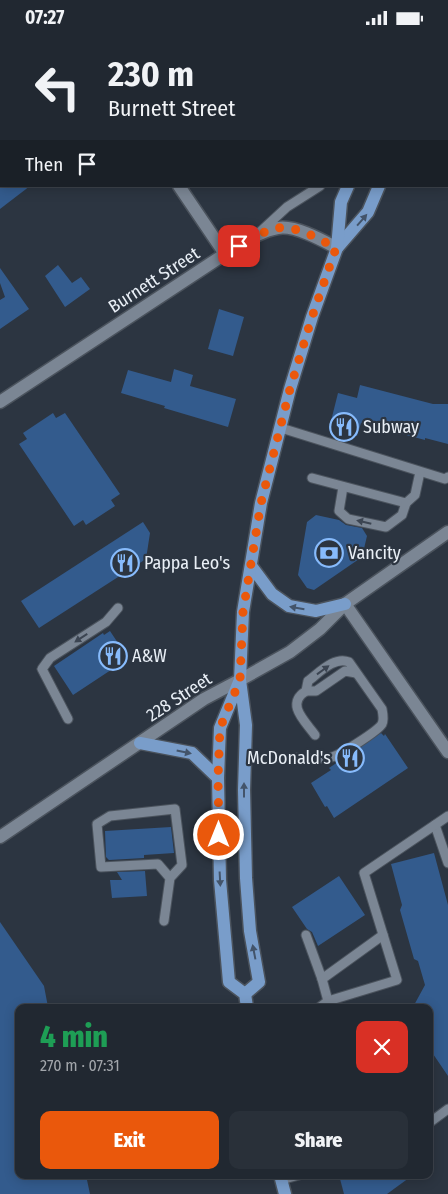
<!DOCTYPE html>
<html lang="en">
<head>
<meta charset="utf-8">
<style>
	:root { --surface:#212831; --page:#293039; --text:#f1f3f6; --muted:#a2a6ab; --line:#3e444d; --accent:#ea580c }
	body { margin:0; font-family:"Fira Sans Condensed",sans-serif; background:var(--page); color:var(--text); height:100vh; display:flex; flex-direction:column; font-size:19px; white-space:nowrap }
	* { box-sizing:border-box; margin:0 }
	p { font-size:16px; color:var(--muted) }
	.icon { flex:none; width:28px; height:28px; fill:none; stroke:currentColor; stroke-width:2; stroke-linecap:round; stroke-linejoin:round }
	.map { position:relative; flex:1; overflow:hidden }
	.side { position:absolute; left:15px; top:969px; width:418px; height:175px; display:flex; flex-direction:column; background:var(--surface); border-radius:10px; box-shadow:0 2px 12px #0003,0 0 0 1px var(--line) }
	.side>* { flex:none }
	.hud { position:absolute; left:0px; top:0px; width:449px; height:152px; box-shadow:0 2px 12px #0003,0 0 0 1px var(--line); background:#212831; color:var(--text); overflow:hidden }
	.pin { position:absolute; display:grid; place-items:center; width:42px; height:42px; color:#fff; margin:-21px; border-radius:10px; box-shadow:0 2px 8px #0006 }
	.me { position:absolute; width:55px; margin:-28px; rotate:0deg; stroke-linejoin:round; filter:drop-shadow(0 0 4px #0008) }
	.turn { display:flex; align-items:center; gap:18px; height:105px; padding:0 25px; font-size:22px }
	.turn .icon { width:65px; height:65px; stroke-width:2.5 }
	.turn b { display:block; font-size:35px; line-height:42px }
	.then { display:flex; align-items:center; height:48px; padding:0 25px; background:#0003; gap:10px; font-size:19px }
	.round { display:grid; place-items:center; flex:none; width:52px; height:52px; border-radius:10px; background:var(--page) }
	.head { display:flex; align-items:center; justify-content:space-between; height:85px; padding:0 25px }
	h1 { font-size:30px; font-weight:800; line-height:38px; color:#1e9e55 }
	.cta { display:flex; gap:10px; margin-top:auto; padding:10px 25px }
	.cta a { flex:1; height:58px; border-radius:10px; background:var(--accent); color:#fff; font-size:20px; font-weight:800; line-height:58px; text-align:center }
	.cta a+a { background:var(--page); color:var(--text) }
	.status { display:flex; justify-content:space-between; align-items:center; height:35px; padding:0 25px; background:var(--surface); direction:ltr }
	.status svg { height:14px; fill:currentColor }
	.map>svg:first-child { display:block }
</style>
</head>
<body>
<div class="status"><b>07:27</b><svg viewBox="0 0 49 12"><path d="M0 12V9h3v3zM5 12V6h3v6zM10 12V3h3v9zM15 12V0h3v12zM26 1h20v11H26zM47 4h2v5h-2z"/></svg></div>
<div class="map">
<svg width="448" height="1159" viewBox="0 0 448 1159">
	<rect width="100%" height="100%" fill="#2c3541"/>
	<!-- building -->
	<g fill="#335b8d">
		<polygon points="0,151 30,151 0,174"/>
		<polygon points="58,230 72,248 81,242 90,254 65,272 45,241"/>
		<polygon points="0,233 29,274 0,294 0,265 5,262 0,248"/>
		<polygon points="219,274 244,282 233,321 208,314"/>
		<polygon points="174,334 193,340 190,351 236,364 228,392 164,373 165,371 121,358 128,335 171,347"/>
		<polygon points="360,350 433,369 448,369 448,409 425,403 425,405 361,388 357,401 329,394 338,358 357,363"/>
		<polygon points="53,378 56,383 65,378 120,459 111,465 115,471 86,490 83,485 74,491 19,409 27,404 23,398"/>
		<polygon points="316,480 339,485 346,490 362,493 367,501 362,522 314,555 307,553 298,540 307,487"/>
		<polygon points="143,487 150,498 146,524 39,593 21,566"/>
		<polygon points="110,596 124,617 119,621 121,625 119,627 120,629 73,660 54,631 103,598 104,600"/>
		<polygon points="381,698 384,701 385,699 408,733 334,783 327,771 325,772 311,748 331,735 329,733"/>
		<polygon points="171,792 174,818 144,820 144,823 109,825 106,822 105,796"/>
		<polygon points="434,818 448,870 448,1041 429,1013 429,972 413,972 425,950 418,926 414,924 400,875 402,870 391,829"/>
		<polygon points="145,836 147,861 112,863 110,845 122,845 117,837"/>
		<polygon points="339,841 365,880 318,911 312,897 307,894 292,872"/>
		<polygon points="0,887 44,951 48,972 19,972 19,1140 82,1140 83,1144 87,1145 90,1159 0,1159"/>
		<polygon points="339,1140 413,1140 387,1159 344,1159"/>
	</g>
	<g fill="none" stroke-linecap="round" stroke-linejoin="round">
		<defs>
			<g id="service">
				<polyline points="261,196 287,172 320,151"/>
				<polyline points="281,393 445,444 448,442"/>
				<polyline points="312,443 406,468 415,460 420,437"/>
				<polyline points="343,452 339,476 348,484 386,492 402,480 406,468"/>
				<polyline points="306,656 316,656 345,636 356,638"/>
				<polyline points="68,684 42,634 50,623 106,587 118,573"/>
				<path d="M296,723c11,0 26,2 36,-1 8,-2 46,-26 50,-33 2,-4 1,-10 0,-15l-33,-47c-15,-6 -30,11 -41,19l-2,10c-21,13 -1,30 9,44"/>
				<polyline points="435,790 448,828"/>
				<polyline points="164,886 170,843 182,830 175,774 110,781 97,789 101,832 158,829 170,843"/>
				<polyline points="306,900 322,944"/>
				<polyline points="328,966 322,944 383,900"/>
				<polyline points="320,972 328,966 397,945 364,838 448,781"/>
				<polyline points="429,1088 448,1074"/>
				<polyline points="281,1145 299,1140"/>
			</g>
			<g id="minor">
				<polyline points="76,0 77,1"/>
				<polyline points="116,1 118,0"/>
				<polyline points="448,35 448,36"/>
				<polyline points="179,151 225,219"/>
				<path d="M0,367l225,-148c16,-9 34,-23 53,-26 17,-3 44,12 59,20"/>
				<polyline points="345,569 448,717"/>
				<polyline points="240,645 290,617 320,594 345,569 448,497"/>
			</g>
			<polyline id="tertiary" points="0,802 204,664 240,645"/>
			<g id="primary">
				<polyline points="427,1 427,0"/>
				<polyline points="337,213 368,177 379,151"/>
				<polyline points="252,532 272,559 289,571 316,576 345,569"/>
				<polyline points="239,647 220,693 218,743 220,845 229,947 245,959 247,972"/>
				<polyline points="140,708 192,718 218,743"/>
				<polyline points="245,959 259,947 250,896 246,843 244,755 246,690 240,645 243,577 261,468 290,354 312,282 337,213 341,167 348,151"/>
				<polyline points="280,1140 285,1159"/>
			</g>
		</defs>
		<!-- service casing -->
		<use href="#service" stroke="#4b535d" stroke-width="11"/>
		<!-- minor casing -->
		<use href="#minor" stroke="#4b535d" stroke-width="15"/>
		<!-- tertiary casing -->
		<use href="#tertiary" stroke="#4b535d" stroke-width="15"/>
		<!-- primary casing -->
		<use href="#primary" stroke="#4b535d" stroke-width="15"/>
		<!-- service -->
		<use href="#service" stroke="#7b8694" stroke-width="9"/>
		<!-- minor -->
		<use href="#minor" stroke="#7b8694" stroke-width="12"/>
		<!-- tertiary -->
		<use href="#tertiary" stroke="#7b8694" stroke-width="12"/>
		<!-- primary -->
		<use href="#primary" stroke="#799dca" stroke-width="12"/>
	</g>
	<!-- one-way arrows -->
	<defs><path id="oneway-solid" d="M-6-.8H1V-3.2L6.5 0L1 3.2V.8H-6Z" transform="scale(1.25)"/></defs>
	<g fill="#43546a">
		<use href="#oneway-solid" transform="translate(362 185) rotate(-49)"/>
		<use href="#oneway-solid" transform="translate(297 573) rotate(-170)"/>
		<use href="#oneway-solid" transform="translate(184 717) rotate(12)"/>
		<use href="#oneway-solid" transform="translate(244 755) rotate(-90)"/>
		<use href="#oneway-solid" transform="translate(220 844) rotate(87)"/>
		<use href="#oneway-solid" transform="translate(254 917) rotate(-101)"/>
	</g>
	<g fill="#3c4552">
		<use href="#oneway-solid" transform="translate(364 487) rotate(-167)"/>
		<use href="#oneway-solid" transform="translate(81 603) rotate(147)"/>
		<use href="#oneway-solid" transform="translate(323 635) rotate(-36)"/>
	</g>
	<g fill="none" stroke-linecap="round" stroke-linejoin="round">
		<!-- route -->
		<path stroke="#ea580c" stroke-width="9" stroke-dasharray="0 16.2" d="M219,800l-1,-57 2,-50 20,-48 3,-68 18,-109 29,-114 22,-72 24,-69c-15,-8 -40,-23 -58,-20 -13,2 -27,11 -39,18"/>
	</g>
	<!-- icons -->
	<defs>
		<symbol id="restaurant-ring" viewBox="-11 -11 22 22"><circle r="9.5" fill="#2c3541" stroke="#87bbfc" stroke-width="1.5"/><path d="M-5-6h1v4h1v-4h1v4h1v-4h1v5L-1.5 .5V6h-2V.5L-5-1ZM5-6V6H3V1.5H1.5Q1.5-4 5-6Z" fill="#87bbfc"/></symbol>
		<symbol id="bank-ring" viewBox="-11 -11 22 22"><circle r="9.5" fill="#2c3541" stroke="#87bbfc" stroke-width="1.5"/><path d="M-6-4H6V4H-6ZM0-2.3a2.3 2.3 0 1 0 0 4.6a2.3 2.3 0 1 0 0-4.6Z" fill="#87bbfc"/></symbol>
	</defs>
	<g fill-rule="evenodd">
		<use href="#restaurant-ring" x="328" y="376" width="32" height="32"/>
		<use href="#bank-ring" x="313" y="502" width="32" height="32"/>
		<use href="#restaurant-ring" x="109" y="512" width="32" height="32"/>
		<use href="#restaurant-ring" x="97" y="605" width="32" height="32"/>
		<use href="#restaurant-ring" x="334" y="707" width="32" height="32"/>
	</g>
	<g text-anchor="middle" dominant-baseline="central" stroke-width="4.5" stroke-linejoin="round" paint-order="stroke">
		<!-- street labels -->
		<g font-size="18" fill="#e9eff6" stroke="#2c3541">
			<text transform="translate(154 245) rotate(-33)">Burnett Street</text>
			<text transform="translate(179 662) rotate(-33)">228 Street</text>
		</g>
		<!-- poi labels -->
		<g font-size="18" fill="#e9eff6" stroke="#2c3541" text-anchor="start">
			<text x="363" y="392">Subway</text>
			<text x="348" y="518">Vancity</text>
			<text x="144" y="528">Pappa Leo's</text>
			<text x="132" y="621">A&amp;W</text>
			<text x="331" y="723" text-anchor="end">McDonald's</text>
		</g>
	</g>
</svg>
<div class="pin" style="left:239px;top:211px;background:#d93025"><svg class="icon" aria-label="arrive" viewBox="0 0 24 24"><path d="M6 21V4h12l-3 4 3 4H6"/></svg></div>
<svg class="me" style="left:219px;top:800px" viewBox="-20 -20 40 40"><circle r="17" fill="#ea580c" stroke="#fff" stroke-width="3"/><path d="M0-11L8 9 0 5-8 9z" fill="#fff"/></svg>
<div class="hud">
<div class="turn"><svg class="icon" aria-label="left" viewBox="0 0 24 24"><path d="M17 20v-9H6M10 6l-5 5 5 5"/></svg><div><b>230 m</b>Burnett Street</div></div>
<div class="then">Then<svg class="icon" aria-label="arrive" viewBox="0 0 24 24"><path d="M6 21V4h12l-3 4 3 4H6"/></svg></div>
</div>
<section class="side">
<div class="head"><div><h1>4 min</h1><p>270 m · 07:31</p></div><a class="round" style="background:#d93025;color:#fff"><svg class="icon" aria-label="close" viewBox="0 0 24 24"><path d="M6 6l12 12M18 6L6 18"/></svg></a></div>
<div class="cta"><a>Exit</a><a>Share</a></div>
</section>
</div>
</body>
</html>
